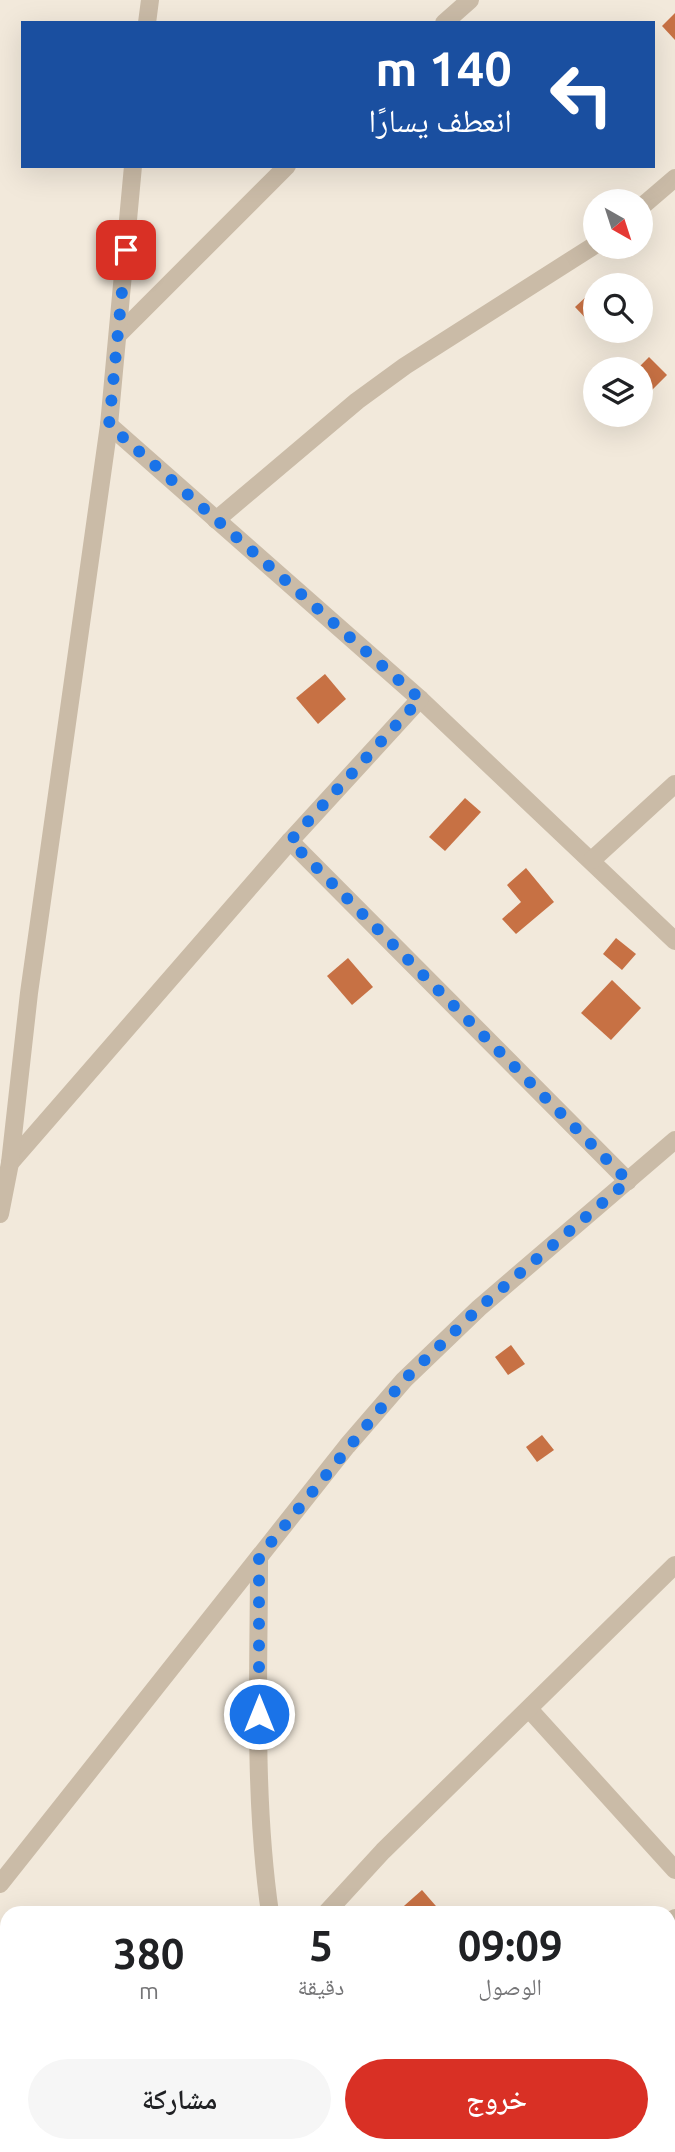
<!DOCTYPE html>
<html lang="ar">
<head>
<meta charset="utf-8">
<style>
	:root { --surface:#fff; --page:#f6f6f6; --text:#202124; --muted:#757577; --accent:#d93025 }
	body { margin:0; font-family:Ubuntu,"Noto Naskh Arabic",sans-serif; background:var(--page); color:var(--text); direction:rtl; height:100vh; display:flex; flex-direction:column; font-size:26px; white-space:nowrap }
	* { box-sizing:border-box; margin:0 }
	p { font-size:23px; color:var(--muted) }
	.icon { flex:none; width:38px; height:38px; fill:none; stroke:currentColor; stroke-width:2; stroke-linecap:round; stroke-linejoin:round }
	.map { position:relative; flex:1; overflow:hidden; direction:ltr }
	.panel { position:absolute; left:0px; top:1906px; width:676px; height:247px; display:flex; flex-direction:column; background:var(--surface); border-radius:21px 21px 0 0; box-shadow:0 7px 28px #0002; direction:rtl }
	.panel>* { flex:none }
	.banner { position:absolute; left:21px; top:21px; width:634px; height:147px; border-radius:0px; box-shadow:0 7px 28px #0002; direction:rtl; background:#1a4fa0; color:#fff; overflow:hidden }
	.needle { width:46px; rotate:141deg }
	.fabs { position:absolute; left:583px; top:189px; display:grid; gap:14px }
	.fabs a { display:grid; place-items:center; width:70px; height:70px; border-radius:50%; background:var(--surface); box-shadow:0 7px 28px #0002; font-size:35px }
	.pin { position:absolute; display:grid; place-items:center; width:60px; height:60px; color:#fff; margin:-30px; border-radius:14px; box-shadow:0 4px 10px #0006 }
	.me { position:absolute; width:77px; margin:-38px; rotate:0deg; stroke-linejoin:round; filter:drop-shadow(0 0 5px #0008) }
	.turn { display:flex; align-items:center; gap:24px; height:147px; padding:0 28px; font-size:32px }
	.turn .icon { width:91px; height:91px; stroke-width:2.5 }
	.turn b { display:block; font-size:49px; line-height:60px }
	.eta { display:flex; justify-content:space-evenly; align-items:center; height:119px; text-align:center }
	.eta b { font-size:42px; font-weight:600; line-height:49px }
	.primary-button { display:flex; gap:14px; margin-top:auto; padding:14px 28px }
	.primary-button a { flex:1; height:80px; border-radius:42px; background:var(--accent); color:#fff; font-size:28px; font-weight:600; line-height:80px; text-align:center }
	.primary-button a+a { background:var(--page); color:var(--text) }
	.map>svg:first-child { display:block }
</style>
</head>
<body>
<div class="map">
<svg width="675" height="2152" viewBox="0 0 675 2152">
	<rect width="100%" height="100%" fill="#f2e9db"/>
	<!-- building -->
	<g fill="#c77144">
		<polygon points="675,13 675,40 662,26"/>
		<polygon points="589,294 595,300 595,322 592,325 575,307"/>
		<polygon points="649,357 667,375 652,390 640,379 640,369 637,369"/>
		<polygon points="325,674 346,699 318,724 296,698"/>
		<polygon points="465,798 481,812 445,851 429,837"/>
		<polygon points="526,868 554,902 516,934 502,919 521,902 507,885"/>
		<polygon points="616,938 636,954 622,970 603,954"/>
		<polygon points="348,958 373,987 352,1005 327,976"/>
		<polygon points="612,980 641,1008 611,1040 581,1013"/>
		<polygon points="511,1345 525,1364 508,1375 495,1357"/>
		<polygon points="542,1435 554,1450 537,1462 526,1447"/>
		<polygon points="422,1890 442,1913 396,1913"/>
	</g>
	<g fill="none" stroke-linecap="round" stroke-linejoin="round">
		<!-- minor -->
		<g stroke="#cabba7" stroke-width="18">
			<polyline points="147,23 150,0"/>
			<polyline points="444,23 470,0"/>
			<polyline points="640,208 675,178"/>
			<polyline points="119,334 287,166"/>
			<polyline points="109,425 420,699 675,941"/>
			<polyline points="216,520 357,401 405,366 595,245"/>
			<polyline points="290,841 628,1181"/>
			<polyline points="592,860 675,784"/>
			<polyline points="10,1163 290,841 420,699"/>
			<polyline points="0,1214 10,1163 29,993 109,425 133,166"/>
			<path d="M259,1557c0,118 -6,238 11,356"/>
			<polyline points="529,1709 675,1870"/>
			<polyline points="0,1884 347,1446 404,1380 479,1308 675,1140"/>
			<polyline points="326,1913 383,1851 675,1565"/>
			<polyline points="668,1923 675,1918"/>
			<polyline points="294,2146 295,2152"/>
			<polyline points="402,2152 410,2146"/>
		</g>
	</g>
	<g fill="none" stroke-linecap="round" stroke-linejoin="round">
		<!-- route -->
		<polyline stroke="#1a73e8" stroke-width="12" stroke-dasharray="0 21.6" points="126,250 109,425 420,699 290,841 628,1181 479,1308 404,1380 259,1557 259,1714"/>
	</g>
</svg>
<div class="fabs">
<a><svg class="needle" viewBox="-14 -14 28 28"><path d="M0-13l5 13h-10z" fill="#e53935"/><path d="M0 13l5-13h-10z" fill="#757577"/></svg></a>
<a><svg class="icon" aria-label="search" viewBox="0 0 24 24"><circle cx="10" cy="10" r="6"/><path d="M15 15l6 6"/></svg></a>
<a><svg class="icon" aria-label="layers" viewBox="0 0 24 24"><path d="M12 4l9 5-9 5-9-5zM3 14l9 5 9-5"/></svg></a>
</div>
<div class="pin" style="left:126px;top:250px;background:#d93025"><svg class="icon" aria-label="arrive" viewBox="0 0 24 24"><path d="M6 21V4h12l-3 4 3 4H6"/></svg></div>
<svg class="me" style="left:259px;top:1714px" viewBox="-20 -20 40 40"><circle r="17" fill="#1a73e8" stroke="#fff" stroke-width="3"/><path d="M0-11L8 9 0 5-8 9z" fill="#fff"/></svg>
<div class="banner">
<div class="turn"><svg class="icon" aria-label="left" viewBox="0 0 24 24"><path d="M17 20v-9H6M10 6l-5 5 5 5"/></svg><div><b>140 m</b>انعطف يسارًا</div></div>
</div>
<section class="panel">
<div class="eta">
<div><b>09:09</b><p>الوصول</p></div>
<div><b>5</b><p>دقيقة</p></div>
<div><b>380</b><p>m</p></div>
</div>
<div class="primary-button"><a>خروج</a><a>مشاركة</a></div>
</section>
</div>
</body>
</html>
